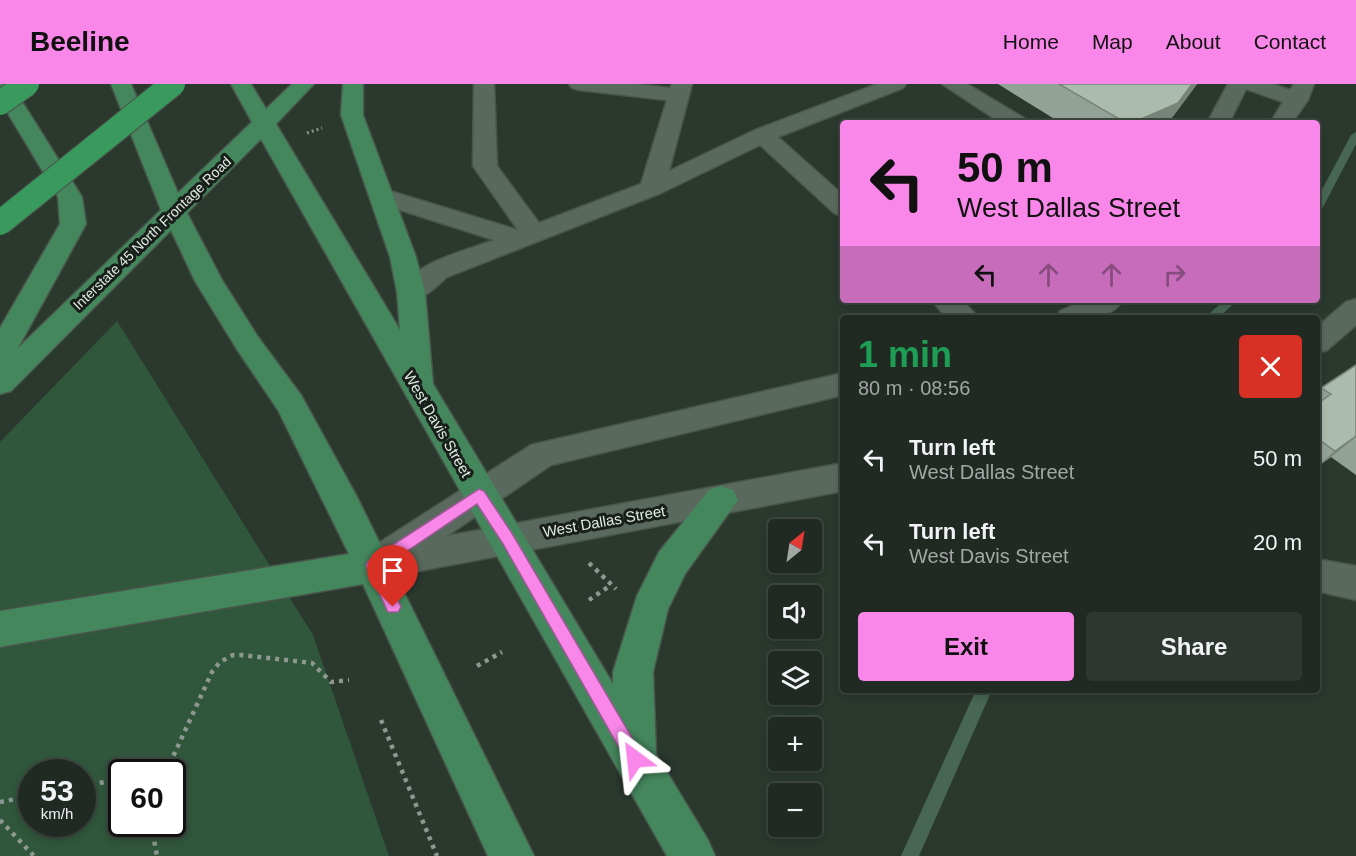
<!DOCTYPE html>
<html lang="en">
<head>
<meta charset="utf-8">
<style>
	:root { --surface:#202a22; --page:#2d362f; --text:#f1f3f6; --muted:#a2a7a5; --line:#3d4640; --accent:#f987e9 }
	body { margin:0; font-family:Helvetica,sans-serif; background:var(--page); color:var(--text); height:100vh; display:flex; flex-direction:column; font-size:22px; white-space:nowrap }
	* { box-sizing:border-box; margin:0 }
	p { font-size:20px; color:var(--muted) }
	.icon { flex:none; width:33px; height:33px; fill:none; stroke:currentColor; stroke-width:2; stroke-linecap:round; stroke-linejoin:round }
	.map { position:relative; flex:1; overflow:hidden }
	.details { position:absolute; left:840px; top:231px; width:480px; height:378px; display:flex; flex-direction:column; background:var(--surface); border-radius:6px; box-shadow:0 3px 9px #0003,0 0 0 2px var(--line) }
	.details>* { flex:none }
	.guide { position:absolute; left:840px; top:36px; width:480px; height:183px; border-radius:6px; box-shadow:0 3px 9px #0003,0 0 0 2px var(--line); background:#f987e9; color:#111; overflow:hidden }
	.needle { width:39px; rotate:30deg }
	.buttons { position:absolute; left:768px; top:435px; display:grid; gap:12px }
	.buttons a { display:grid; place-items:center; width:54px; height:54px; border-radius:6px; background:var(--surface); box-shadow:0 3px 9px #0003,0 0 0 2px var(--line); font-size:30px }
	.speed { position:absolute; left:18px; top:675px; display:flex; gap:12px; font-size:30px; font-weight:700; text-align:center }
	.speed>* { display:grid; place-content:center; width:78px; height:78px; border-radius:50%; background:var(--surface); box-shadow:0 3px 9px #0003,0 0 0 2px var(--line); line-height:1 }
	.speed small { font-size:15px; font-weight:400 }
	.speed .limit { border:3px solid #111; border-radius:9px; background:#fff; color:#111 }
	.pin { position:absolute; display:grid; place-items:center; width:51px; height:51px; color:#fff; margin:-62px -26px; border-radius:50% 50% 50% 0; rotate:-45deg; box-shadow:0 0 6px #0007 }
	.pin .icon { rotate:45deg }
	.me { position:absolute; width:66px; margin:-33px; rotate:330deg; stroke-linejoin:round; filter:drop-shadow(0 0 4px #0008) }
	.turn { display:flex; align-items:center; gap:21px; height:126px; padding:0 18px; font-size:27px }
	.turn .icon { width:78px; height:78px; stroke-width:2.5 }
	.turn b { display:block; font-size:42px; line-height:51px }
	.lanes { display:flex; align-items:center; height:57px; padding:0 18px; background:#0003; justify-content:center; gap:30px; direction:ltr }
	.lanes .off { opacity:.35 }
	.round { display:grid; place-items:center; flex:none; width:63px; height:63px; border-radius:6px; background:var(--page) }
	.summary { display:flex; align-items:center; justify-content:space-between; height:102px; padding:0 18px }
	h1 { font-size:36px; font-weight:700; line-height:45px; color:#1e9e55 }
	.primary-button { display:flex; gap:12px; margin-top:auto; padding:12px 18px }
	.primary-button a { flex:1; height:69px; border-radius:6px; background:var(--accent); color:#111; font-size:24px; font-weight:700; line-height:69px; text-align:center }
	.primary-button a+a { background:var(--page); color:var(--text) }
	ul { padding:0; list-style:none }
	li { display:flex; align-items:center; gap:18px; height:84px; padding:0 18px }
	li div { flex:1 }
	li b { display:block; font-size:22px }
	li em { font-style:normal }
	header { display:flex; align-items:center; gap:36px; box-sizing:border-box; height:84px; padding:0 30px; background:var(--accent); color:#111 }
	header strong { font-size:28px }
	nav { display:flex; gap:33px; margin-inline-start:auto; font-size:21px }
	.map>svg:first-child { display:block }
</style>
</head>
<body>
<header>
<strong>Beeline</strong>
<nav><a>Home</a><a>Map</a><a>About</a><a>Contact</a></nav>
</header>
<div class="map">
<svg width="1356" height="772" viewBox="0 0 1356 772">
	<rect width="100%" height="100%" fill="#2a382e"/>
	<!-- green -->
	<path fill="#30563b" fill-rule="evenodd" d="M117,237l196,314 76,221h-389v-414zM32,688h50v52h-50zM122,688h50v52h-50z"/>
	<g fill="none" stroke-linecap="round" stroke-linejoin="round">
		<!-- stream -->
		<g fill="#486654" fill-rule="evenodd">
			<polygon points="1356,48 1356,60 1322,125 1317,128 1317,115 1351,51"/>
			<polygon points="1225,216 1238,216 1218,234 1204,234"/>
			<polygon points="976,606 992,606 919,772 901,772"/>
		</g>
		<defs>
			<g id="minor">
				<path d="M474,0h20l3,82 42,57 102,-39 26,-84 -88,-10 -7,-2 -3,-4h68l33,4 2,-4h20l-23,87 86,-41 122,-46h29l-3,4 -125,49 65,58v21l-9,-3 -74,-68 -99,48 -214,84c-14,12 -26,27 -46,22l-4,-7c19,-31 66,-40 97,-52l-122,-39 -3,-5 3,-5 9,-2 9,2 128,39 -45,-64z"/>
				<polygon points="942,0 967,0 1024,34 1027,39 1001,39"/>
				<polygon points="1228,0 1273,0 1290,6 1294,0 1314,0 1308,16 1292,39 1270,39 1283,18 1246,5 1229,39 1207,39"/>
				<polygon points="1356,215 1356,241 1327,266 1317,269 1317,243 1346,218"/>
				<polygon points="931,216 962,216 979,234 947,234"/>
				<path d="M1084,216h39c-13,22 -45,18 -67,18l4,-7z"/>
				<polygon points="843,289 843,311 551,381 447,452 843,379 843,407 387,493 373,498 360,493 355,482 360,471 531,361"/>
				<polygon points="1317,475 1356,482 1356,516 1317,507"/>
			</g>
			<polygon id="major" points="0,0 11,0 82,113 86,140 18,264 161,126 111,0 131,0 178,109 252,38 231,0 251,0 266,25 292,0 314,0 276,40 400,246 397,208 390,173 341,31 343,0 363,0 363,31 416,173 425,208 433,300 613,600 613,588 637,512 659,468 709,406 721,402 733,406 738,416 685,490 668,525 653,588 656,670 708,756 715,772 667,772 261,55 187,129 222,196 258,253 301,311 357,413 534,772 488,772 363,500 0,563 0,527 349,470 278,326 238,267 195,197 171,146 11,307 0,310 0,244 60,140 58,113 0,16"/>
		</defs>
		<!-- minor casing -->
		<use href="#minor" stroke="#48554b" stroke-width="3"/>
		<!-- major casing -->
		<use href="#major" stroke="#48554b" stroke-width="3"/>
		<!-- path-far1 -->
		<polyline stroke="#8d9990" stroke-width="3" stroke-dasharray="2 3" stroke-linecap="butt" points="307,49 322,44"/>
		<!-- path -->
		<g stroke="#8d9990" stroke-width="4.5" stroke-dasharray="4 5" stroke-linecap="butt">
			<polyline points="589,479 616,505"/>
			<polyline points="589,516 611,501"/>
			<polyline points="477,582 502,568"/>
			<polyline points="381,636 437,772"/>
			<polyline points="166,688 212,588 220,578 233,571 241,571 312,579 331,598 349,596"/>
			<polyline points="82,702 122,695"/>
			<polyline points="0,718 32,712"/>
			<polyline points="0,736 34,772"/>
			<polyline points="151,740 157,772"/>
		</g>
		<!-- minor -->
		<use href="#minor" fill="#59695d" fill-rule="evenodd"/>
		<!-- major -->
		<use href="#major" fill="#45875d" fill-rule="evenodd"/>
		<defs>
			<g id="highway-bridge">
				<polyline points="0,19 27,0"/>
				<polyline points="0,139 173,0"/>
			</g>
		</defs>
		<!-- highway-bridge casing -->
		<use href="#highway-bridge" stroke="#48554b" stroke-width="26" stroke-linecap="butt"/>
		<!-- highway-bridge -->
		<use href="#highway-bridge" stroke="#389b5d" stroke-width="24"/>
	</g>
	<!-- wall -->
	<g fill="#93a296">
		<polygon points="998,0 1197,0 1168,39 1061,39"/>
		<polygon points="1356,281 1356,391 1331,373 1317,383 1317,308 1321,304"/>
	</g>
	<!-- shaded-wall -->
	<g fill="#78847a">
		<polygon points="1192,0 1197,0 1168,39 1132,39"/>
		<polygon points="1356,352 1356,353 1331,373 1317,383 1317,382 1335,367"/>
	</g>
	<!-- building -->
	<g fill="#abbcaf" stroke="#78847a" stroke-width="1.5">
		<polygon points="1059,0 1192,0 1178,19 1132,39 1126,39"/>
		<polygon points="1356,281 1356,352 1335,367 1317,354 1317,320 1331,310 1321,304"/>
	</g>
	<!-- route -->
	<polygon fill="#f987e9" stroke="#a25897" stroke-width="1.5" points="479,405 484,407 513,451 641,669 644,675 641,681 635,683 629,681 503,460 477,420 382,484 401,523 398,528 388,528 366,482 368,477"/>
	<g text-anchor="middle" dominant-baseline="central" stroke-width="6" stroke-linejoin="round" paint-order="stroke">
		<!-- far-street labels -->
		<g font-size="14" fill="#e1eae3" stroke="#181e19">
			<text transform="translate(152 149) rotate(-44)">Interstate 45 North Frontage Road</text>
		</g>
		<!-- street labels -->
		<g font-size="15" fill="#e1eae3" stroke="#181e19">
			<text transform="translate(438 340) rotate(60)">West Davis Street</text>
			<text transform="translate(604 437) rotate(-10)">West Dallas Street</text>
		</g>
	</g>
</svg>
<div class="buttons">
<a><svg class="needle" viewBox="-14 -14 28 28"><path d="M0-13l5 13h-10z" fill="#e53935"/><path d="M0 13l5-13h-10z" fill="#a2a7a5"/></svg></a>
<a><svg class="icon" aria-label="sound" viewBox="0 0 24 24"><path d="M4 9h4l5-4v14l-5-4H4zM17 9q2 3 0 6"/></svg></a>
<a><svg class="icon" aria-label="layers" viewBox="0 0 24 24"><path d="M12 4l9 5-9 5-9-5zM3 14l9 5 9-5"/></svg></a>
<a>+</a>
<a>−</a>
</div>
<div class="speed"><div>53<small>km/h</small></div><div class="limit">60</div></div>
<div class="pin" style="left:393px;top:523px;background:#d93025"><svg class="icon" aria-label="arrive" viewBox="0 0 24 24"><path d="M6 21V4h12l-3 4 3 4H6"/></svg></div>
<svg class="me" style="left:635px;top:675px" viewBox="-20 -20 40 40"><path d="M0-17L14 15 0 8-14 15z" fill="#f987e9" stroke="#fff" stroke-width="4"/></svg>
<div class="guide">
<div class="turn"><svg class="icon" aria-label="left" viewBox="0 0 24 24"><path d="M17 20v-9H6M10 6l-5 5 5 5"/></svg><div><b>50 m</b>West Dallas Street</div></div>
<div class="lanes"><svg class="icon" aria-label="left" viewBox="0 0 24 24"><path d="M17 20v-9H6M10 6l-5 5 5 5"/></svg><svg class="icon off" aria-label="ahead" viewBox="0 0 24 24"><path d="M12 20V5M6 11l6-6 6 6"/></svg><svg class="icon off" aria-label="ahead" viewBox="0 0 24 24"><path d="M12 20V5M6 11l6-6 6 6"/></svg><svg class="icon off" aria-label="right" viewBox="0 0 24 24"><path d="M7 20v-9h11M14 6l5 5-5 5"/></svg></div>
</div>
<section class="details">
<div class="summary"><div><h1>1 min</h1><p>80 m · 08:56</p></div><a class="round" style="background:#d93025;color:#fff"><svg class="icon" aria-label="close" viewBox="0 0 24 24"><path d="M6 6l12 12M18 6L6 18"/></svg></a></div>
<ul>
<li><svg class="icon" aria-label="left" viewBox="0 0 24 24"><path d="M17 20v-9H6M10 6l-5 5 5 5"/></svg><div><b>Turn left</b><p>West Dallas Street</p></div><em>50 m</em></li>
<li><svg class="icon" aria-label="left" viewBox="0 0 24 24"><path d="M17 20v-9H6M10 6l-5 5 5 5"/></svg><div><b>Turn left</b><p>West Davis Street</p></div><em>20 m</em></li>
</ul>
<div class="primary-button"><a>Exit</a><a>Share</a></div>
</section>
</div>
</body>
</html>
